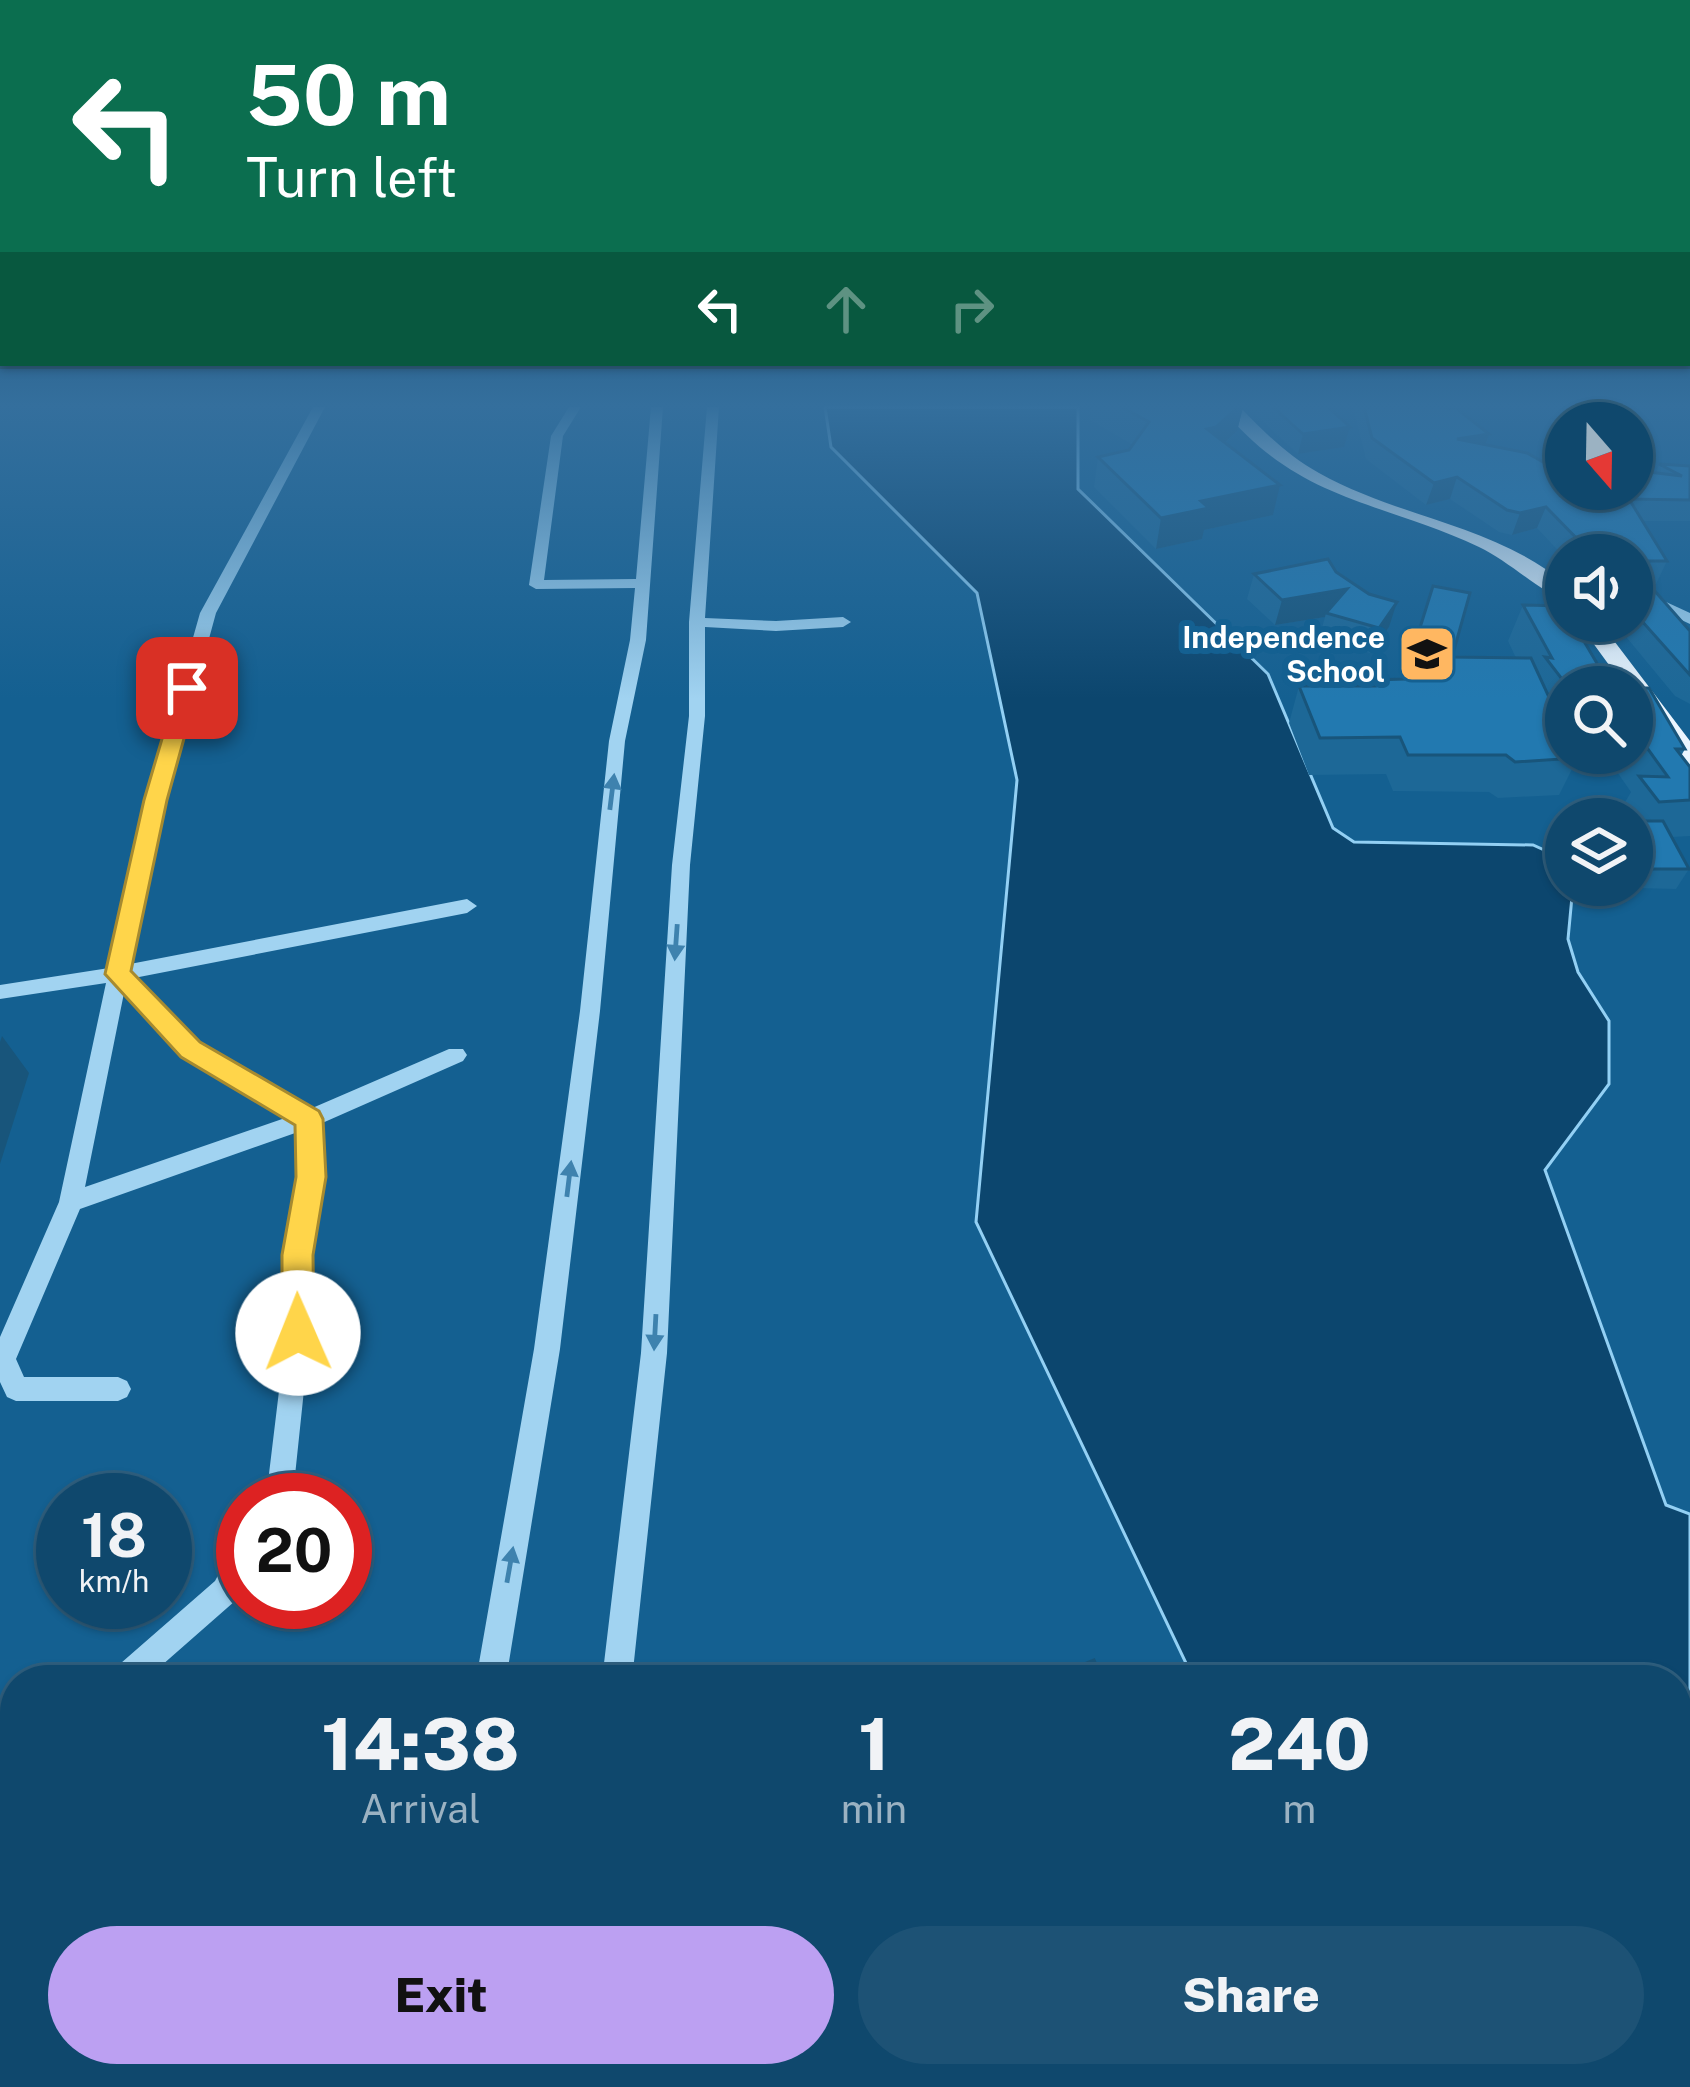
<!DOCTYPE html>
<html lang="en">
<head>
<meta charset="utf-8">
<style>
	:root { --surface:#0f486d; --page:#1d5275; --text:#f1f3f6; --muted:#9bb2c2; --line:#2f6080; --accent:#bca0f2 }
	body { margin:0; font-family:"Public Sans",sans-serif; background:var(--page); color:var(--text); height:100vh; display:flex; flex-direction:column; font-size:45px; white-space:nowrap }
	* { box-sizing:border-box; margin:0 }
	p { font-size:39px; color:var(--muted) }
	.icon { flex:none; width:66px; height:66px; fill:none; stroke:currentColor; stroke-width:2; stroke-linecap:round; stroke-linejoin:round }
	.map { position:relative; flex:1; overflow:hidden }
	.drawer { position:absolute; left:0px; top:1665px; width:1692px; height:423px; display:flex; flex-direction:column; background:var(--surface); border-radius:48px 48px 0 0; box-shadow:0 3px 9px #0004,0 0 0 3px var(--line) }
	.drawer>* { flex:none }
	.banner { position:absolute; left:0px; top:0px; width:1692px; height:366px; box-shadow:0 3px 9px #0004,0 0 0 3px var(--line); background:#0b6e4f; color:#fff; overflow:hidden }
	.needle { width:78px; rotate:160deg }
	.fabs { position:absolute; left:1545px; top:402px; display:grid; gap:24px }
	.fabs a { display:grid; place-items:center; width:108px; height:108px; border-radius:50%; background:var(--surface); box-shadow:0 3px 9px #0004,0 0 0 3px var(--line); font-size:60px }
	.speed { position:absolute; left:36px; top:1473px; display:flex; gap:24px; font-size:60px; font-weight:700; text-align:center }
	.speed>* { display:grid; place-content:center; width:156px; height:156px; border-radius:50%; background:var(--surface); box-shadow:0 3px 9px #0004,0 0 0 3px var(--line); line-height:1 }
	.speed small { font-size:30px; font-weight:400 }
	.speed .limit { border:18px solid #d22; background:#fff; color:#111 }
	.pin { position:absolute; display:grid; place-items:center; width:102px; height:102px; color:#fff; margin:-51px; border-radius:24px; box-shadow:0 6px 18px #0006 }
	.me { position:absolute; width:132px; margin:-66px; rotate:359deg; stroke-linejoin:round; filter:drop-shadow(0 0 9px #0008) }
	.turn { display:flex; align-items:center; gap:42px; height:252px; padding:0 48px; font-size:54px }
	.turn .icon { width:156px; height:156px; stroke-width:2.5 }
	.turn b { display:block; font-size:84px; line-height:102px }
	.lanes { display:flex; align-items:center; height:114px; padding:0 48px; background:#0003; justify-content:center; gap:60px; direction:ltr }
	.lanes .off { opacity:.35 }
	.eta { display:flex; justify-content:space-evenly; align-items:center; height:204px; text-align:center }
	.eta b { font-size:72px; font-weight:800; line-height:84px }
	.button { display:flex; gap:24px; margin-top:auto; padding:24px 48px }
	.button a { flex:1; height:138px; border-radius:72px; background:var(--accent); color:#111; font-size:48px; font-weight:800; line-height:138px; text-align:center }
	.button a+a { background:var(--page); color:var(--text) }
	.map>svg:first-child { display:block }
</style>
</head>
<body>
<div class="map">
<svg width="1690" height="2087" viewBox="0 0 1690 2087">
	<rect width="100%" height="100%" fill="#146091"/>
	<!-- water -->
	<polygon fill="#0c466e" stroke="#93d0f4" stroke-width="3" points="825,407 1078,407 1078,489 1268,674 1333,828 1354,842 1533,845 1566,860 1566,885 1573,886 1568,939 1578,972 1609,1021 1609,1084 1545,1170 1666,1505 1690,1514 1690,2087 1388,2087 1381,2073 1677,2073 1677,1680 1194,1680 976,1222 1017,780 977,593 831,447"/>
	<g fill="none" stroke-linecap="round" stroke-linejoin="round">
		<!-- minor -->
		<g fill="#a1d3f1" fill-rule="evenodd">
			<path d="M313,407h12l-109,206 -51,187 -35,164 337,-65 10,7 -10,7 -333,65 63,66 113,65 139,-60h14l4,6 -4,6 -143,63 2,53 -13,78 1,78 -16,152 -6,15h-29l9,-18 18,-149 -1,-78 15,-78 -2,-45 -218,77 -64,150 8,18h94l9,4 4,8 -4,8 -9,4h-102l-9,-4 -7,-15v-45l59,-135 47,-219 -106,16v-14l109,-17 38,-168 53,-187zM124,993l59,63 105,61 -203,70z"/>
			<polygon points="569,407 581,407 563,436 544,580 636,579 651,407 663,407 646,640 625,741 600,1011 560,1349 506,1680 476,1680 534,1349 580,1011 609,741 630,640 635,588 536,589 529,585 551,436"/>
			<polygon points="707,407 719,407 705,618 776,621 843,617 851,622 843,627 776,631 705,627 705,716 690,865 667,1353 632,1680 602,1680 641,1353 672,865 689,716 689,622"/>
			<polygon points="1632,596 1664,601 1690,613 1690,624 1656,608 1632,606"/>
			<polygon points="243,1543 243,1586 235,1601 145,1680 108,1680 113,1670 215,1581 233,1547"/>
			<polygon points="15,1748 15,1783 0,1791 0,1756"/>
			<polygon points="406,2073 440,2073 439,2087 403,2087"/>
			<polygon points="557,2073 591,2073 591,2087 555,2087"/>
			<polygon points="606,2073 640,2073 643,2087 607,2087"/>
		</g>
		<!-- major -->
		<g fill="#ebf6ff" fill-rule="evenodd">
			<path d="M1221,407h19c24,25 48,49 79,66 80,45 174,51 247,111v17c-22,-7 -59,-41 -87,-54 -100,-47 -181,-45 -258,-140z"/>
			<polygon points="1577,621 1599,621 1690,741 1690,766 1681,763 1632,696 1632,687 1625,687"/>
		</g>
	</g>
	<!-- wall -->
	<g fill="#1d6897">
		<polygon points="1091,407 1243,407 1237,431 1225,443 1273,515 1204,530 1202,539 1156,549 1094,487 1098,457 1129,450 1133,445 1090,420"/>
		<polygon points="1247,407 1328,407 1344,447 1298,454"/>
		<polygon points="1353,407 1444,407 1489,434 1486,445 1558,470 1562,460 1656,473 1659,464 1690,466 1690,521 1642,521 1667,561 1656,584 1639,583 1640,587 1690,631 1690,704 1675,696 1613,621 1632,621 1632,555 1566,555 1566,559 1537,528 1512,535 1499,532 1450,499 1426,505 1366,459"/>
		<polygon points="1556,407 1598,407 1615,423 1566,423 1566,437 1550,420"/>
		<polygon points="1336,572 1389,627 1370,653 1319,638 1325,617 1275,625 1247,599 1254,574"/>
		<polygon points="1433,586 1452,657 1516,658 1508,641 1523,605 1611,687 1566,687 1566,753 1632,753 1632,688 1685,749 1681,756 1690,767 1690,836 1672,837 1689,869 1676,889 1636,888 1631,885 1632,819 1622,819 1618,814 1631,792 1615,769 1584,769 1577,759 1559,795 1498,798 1489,792 1393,791 1386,774 1309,775 1289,723 1299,686 1372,686 1374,680 1402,679"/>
		<polygon points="921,2073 990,2073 995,2087 925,2087"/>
		<polygon points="1170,2073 1231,2073 1205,2087 1177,2087"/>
	</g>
	<!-- shaded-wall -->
	<g fill="#18557b">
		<polygon points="1238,407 1243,407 1237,431 1209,457 1207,429"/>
		<polygon points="1350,427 1344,447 1298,454 1303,434"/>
		<polygon points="1489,434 1482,456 1457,439"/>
		<polygon points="1457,477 1450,499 1426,505 1434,483"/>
		<polygon points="1280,485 1273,515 1204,530 1202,539 1156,549 1161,518 1201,501"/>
		<polygon points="1546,507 1537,528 1512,535 1520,513"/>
		<polygon points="1347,589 1326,613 1325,617 1275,625 1282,600"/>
		<polygon points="1397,602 1389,627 1370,653 1379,628"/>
		<polygon points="2,1036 29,1073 0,1164 0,1042"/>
	</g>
	<!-- building -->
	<g fill="#2279b0" stroke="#18557b" stroke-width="3">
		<polygon points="1122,407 1238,407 1216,427 1207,429 1280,485 1201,501 1209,508 1161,518 1098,457 1129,450 1149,422"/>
		<polygon points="1273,407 1328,407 1350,427 1303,434"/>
		<polygon points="1364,407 1444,407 1448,409 1456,408 1489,434 1457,439 1527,453 1559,471 1562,460 1566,461 1566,489 1632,489 1632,470 1682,476 1659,464 1690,466 1690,500 1629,499 1667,561 1634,561 1641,570 1636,570 1640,587 1653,589 1690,631 1690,675 1632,610 1632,555 1593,555 1546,507 1520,513 1507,510 1457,477 1434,483 1372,438"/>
		<polygon points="1561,407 1598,407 1616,420 1576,423"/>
		<polygon points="1328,559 1336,572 1369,594 1397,602 1379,628 1326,613 1347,589 1282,600 1254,574"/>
		<polygon points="1433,586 1470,593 1452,657 1531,658 1566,734 1566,753 1575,753 1577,758 1515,762 1506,755 1408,755 1400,737 1320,738 1299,686 1375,686 1374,680 1404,679"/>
		<polygon points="1523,605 1563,606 1566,610 1566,621 1572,621 1611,687 1568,687 1545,657 1552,658"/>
		<polygon points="1632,688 1649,688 1685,749 1676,749 1690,767 1690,800 1659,802 1639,776 1668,777 1635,731 1632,731"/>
		<polygon points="1632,821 1663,821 1689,869 1648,869 1638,862 1632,847"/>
		<polygon points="1094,1660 1103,1680 1046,1680"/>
		<polygon points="925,2073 990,2073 995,2087 930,2087"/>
		<polygon points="1181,2073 1231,2073 1205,2087 1188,2087"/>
	</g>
	<!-- one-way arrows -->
	<defs><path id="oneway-solid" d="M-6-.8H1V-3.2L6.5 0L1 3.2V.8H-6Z" transform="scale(3)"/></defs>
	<g fill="#3e82ae">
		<use href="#oneway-solid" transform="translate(612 792) rotate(-83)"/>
		<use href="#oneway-solid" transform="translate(676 942) rotate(94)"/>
		<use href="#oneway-solid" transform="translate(569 1179) rotate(-83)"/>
		<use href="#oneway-solid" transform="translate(655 1332) rotate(93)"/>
		<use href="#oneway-solid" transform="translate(510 1565) rotate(-80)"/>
	</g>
	<!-- sky -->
	<linearGradient id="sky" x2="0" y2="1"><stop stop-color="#0b3550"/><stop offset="0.58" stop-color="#346f9d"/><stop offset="1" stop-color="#346f9d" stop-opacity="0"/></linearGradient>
	<rect width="1690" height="699" fill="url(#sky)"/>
	<!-- route -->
	<polygon fill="#ffd54a" stroke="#a68a30" stroke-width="3" points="187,681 198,688 167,800 131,971 200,1042 319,1111 323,1119 326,1177 313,1255 314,1333 310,1343 298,1347 287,1343 282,1333 282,1255 296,1177 295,1125 181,1057 105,974 144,800 177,688"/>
	<!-- icons -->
	<defs>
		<symbol id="school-square" viewBox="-11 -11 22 22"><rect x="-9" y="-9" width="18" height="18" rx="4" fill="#ffb761" stroke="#146091"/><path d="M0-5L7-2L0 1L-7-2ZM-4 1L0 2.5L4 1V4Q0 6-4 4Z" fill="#111"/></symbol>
	</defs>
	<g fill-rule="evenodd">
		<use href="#school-square" x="1394" y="621" width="66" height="66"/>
	</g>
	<g text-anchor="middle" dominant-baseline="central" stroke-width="12" stroke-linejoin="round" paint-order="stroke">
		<!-- far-poi labels -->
		<g font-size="30" font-weight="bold" fill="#fff" stroke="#146091" text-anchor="end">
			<text x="1385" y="637">Independence<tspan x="1385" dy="34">School</tspan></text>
		</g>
	</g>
</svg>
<div class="fabs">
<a><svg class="needle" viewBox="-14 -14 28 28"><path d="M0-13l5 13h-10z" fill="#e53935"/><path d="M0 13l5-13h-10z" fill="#9bb2c2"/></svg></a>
<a><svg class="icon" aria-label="sound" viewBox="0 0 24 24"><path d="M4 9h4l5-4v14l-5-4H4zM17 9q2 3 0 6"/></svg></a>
<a><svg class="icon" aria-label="search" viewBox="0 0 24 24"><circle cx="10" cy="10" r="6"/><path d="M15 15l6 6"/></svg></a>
<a><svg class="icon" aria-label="layers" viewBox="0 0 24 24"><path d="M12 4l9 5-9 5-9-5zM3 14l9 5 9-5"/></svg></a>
</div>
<div class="speed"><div>18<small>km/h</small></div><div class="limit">20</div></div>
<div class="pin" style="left:187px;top:688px;background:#d93025"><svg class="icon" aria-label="arrive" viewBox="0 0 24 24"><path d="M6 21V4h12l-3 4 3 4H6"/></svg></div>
<svg class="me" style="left:298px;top:1333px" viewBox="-20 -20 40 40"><circle r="19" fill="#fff"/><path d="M0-13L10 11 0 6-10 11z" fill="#ffd54a"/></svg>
<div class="banner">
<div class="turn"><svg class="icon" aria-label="left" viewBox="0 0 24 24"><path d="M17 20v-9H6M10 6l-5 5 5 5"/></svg><div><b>50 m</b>Turn left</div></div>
<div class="lanes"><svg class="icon" aria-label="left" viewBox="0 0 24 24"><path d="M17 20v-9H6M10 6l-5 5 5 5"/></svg><svg class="icon off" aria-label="ahead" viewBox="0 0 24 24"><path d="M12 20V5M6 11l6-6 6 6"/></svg><svg class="icon off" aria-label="right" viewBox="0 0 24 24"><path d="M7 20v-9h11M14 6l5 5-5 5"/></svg></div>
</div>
<section class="drawer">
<div class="eta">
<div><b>14:38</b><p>Arrival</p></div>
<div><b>1</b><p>min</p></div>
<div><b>240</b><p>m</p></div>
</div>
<div class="button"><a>Exit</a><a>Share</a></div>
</section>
</div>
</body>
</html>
